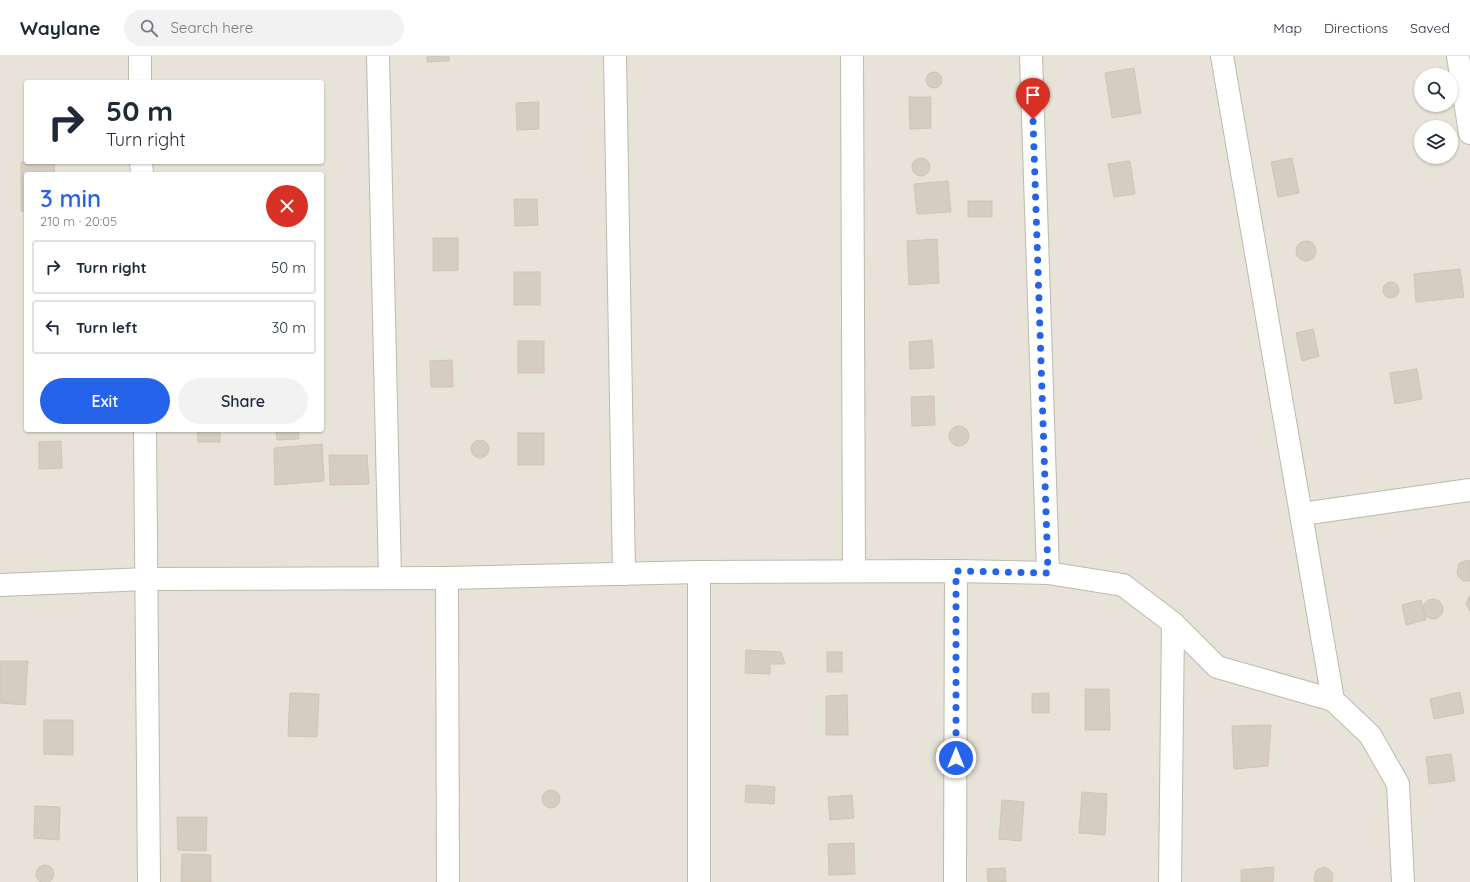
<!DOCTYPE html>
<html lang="en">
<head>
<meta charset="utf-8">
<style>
	:root { --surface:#fff; --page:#f2f2f3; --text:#1f2937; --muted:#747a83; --line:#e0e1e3; --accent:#2563eb }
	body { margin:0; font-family:Quicksand,sans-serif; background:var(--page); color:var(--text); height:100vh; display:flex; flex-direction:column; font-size:15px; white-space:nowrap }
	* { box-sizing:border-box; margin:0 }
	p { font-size:13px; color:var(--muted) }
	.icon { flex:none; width:22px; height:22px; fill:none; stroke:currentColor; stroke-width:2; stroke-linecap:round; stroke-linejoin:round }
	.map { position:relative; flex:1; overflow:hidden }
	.drawer { position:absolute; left:24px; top:116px; width:300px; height:260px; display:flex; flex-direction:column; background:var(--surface); border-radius:4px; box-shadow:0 1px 3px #0004 }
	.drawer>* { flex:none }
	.hud { position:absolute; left:24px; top:24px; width:300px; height:84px; border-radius:4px; box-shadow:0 1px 3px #0004; background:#fff; color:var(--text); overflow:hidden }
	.fabs { position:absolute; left:1414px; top:12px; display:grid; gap:8px }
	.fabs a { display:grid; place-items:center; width:44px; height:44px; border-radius:50%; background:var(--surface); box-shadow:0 1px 3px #0004; font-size:20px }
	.pin { position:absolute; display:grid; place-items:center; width:34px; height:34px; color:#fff; margin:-41px -17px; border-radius:50% 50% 50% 0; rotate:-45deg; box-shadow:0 0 4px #0007 }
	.pin .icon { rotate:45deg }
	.me { position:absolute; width:44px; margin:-22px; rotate:0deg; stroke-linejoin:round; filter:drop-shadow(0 0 3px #0008) }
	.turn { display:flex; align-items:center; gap:14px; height:84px; padding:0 16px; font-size:18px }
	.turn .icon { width:52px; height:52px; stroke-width:2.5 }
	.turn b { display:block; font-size:28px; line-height:34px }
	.round { display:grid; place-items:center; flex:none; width:42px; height:42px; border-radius:21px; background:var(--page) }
	.overview { display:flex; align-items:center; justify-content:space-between; height:68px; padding:0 16px }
	h1 { font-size:24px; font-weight:600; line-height:30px; color:var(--accent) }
	.cta { display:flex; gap:8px; margin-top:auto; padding:8px 16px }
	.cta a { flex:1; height:46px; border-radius:24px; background:var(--accent); color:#fff; font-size:16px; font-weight:600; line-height:46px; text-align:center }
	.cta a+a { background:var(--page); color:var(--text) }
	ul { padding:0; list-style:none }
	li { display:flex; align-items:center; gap:12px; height:54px; margin:0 8px 6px; padding:0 8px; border:2px solid var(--line); border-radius:4px }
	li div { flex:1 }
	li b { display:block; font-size:15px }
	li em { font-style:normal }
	header { display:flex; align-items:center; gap:24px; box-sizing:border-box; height:56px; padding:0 20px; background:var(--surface); border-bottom:1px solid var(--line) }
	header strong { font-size:19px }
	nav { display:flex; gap:22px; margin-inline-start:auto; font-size:14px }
	.search { width:280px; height:36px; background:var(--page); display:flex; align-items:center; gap:10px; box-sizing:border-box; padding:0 14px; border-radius:22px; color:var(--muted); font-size:15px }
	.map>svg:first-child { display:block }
</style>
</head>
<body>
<header>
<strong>Waylane</strong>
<div class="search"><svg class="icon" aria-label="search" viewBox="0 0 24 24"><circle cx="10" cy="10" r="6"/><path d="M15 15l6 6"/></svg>Search here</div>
<nav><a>Map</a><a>Directions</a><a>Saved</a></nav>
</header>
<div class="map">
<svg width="1470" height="826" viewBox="0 0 1470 826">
	<rect width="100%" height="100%" fill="#f4f1ea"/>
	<!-- residential -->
	<path fill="#e7e3d9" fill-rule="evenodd" d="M0,0h1470v826h-1470zM1421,19h30v30h-30zM26,26h296v80h-296zM1421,71h30v30h-30zM26,118h296v256h-296z"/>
	<!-- building -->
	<g fill="#d5cdc1" stroke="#cfc5b4">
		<polygon points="427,0 449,0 449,5 427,6"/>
		<polygon points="1134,12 1141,57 1112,62 1105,17"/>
		<circle cx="934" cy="24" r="8"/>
		<polygon points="909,41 931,41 931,72 910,73"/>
		<polygon points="539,46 539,73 517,74 516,47"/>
		<polygon points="1292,102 1299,137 1278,141 1271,106"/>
		<circle cx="921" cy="111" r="9"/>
		<polygon points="1130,105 1135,138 1114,141 1108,108"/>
		<polygon points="21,106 55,106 54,118 26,118 26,155 21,155"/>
		<polygon points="948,125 951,156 917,158 914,128"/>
		<polygon points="514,143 537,143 538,169 515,170"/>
		<rect x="968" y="145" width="24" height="16"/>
		<polygon points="433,182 458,182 458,214 433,215"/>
		<polygon points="937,183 939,227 909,229 907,185"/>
		<circle cx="1306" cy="195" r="10"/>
		<polygon points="1460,213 1464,241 1416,246 1414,218"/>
		<rect x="514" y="216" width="26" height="33"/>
		<circle cx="1391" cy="234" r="8"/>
		<polygon points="1313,273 1319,300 1302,305 1296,277"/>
		<polygon points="932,284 934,312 910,313 909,286"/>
		<rect x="518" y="285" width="26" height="32"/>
		<polygon points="452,304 453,331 431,331 430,305"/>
		<polygon points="1417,313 1422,343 1395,348 1390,317"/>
		<polygon points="934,340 935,369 912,370 911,341"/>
		<circle cx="959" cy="380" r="10"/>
		<polygon points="197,374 220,374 220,386 198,386"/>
		<polygon points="276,374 299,374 299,383 277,384"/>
		<rect x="518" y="377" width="26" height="32"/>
		<circle cx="480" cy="393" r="9"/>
		<polygon points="61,385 62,412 39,413 39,386"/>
		<polygon points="322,388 324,425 275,429 274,392"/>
		<polygon points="329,399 367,399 369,428 330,429"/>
		<polygon points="1466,504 1470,505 1470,525 1463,525 1458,520 1457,517 1459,508"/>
		<polygon points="1469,540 1470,540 1470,555 1466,548"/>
		<circle cx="1433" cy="553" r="10"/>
		<polygon points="1421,544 1426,564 1406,569 1402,549"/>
		<polygon points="746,594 781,596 785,608 770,608 770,618 745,617"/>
		<rect x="827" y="596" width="15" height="20"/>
		<polygon points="0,605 28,605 25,649 0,647"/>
		<polygon points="1085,633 1109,633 1110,674 1085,674"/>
		<polygon points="1460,636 1464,657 1434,663 1430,643"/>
		<polygon points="290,637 319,638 317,681 288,680"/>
		<polygon points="1049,637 1049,657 1032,657 1032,638"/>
		<polygon points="847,639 848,679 826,679 826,640"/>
		<polygon points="44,664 73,664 73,699 44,698"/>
		<polygon points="1271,669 1268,710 1234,713 1232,670"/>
		<polygon points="1451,698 1455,725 1429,728 1426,701"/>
		<polygon points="746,729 775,731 774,748 745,746"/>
		<circle cx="551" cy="743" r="9"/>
		<polygon points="1082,736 1107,738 1105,779 1079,777"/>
		<polygon points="852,739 854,762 830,764 828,741"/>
		<polygon points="1002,744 1024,746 1021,785 999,783"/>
		<polygon points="35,750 60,751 59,784 34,782"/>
		<polygon points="177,761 207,761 206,795 178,794"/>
		<polygon points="854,787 855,818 829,819 828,788"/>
		<polygon points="182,798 211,799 211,826 181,826"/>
		<circle cx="45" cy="818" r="9"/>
		<polygon points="1274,811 1273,826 1241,826 1241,814"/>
		<polygon points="1323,811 1329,813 1333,818 1332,826 1315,826 1314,823 1315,817 1317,814"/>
		<polygon points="1005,812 1006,826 988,826 987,813"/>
	</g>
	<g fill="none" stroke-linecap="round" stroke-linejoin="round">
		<defs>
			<g id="minor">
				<polyline points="140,0 140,26"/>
				<polyline points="378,0 390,522"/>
				<polyline points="615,0 624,518"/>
				<polyline points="852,0 854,515"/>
				<polyline points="1031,0 1048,517"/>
				<polyline points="1222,0 1333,644"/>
				<polyline points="1458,0 1470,77"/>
				<polyline points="141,106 142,118"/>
				<polyline points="145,374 149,826"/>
				<polyline points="1302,458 1470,434"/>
				<polyline points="699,516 699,826"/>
				<polyline points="447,522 448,826"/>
				<polyline points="0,529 147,523 447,522 699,516 956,515 1048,517 1123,529 1173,567 1217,611 1333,644 1370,679 1398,728 1403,826"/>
				<polyline points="955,826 956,515"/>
				<polyline points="1170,826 1173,567"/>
			</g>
		</defs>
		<!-- minor casing -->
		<use href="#minor" stroke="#bfb9ad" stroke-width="24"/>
		<!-- minor -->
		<use href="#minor" stroke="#fff" stroke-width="22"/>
	</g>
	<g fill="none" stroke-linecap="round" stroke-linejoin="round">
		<!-- route -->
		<polyline stroke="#2563eb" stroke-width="7" stroke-dasharray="0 12.6" points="956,702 956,515 1048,517 1033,63"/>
	</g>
</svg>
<div class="fabs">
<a><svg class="icon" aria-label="search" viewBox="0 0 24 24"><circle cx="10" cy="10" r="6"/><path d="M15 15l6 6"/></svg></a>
<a><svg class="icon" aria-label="layers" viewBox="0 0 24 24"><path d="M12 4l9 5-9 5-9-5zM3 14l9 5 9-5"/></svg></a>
</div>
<div class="pin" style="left:1033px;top:63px;background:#d93025"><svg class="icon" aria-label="arrive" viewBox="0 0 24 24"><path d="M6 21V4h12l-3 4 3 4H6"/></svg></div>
<svg class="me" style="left:956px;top:702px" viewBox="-20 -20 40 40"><circle r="17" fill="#2563eb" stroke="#fff" stroke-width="3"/><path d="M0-11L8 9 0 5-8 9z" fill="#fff"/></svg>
<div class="hud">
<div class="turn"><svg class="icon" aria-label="right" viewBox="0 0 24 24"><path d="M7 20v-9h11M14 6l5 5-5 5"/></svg><div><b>50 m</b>Turn right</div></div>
</div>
<section class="drawer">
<div class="overview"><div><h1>3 min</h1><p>210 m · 20:05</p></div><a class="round" style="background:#d93025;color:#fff"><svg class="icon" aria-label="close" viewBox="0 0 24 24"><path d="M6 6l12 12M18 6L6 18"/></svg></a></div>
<ul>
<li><svg class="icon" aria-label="right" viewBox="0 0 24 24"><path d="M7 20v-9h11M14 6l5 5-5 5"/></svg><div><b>Turn right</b></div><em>50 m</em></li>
<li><svg class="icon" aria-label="left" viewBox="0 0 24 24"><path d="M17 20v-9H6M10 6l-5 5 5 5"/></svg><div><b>Turn left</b></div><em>30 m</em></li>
</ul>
<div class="cta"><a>Exit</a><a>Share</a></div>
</section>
</div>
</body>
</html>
